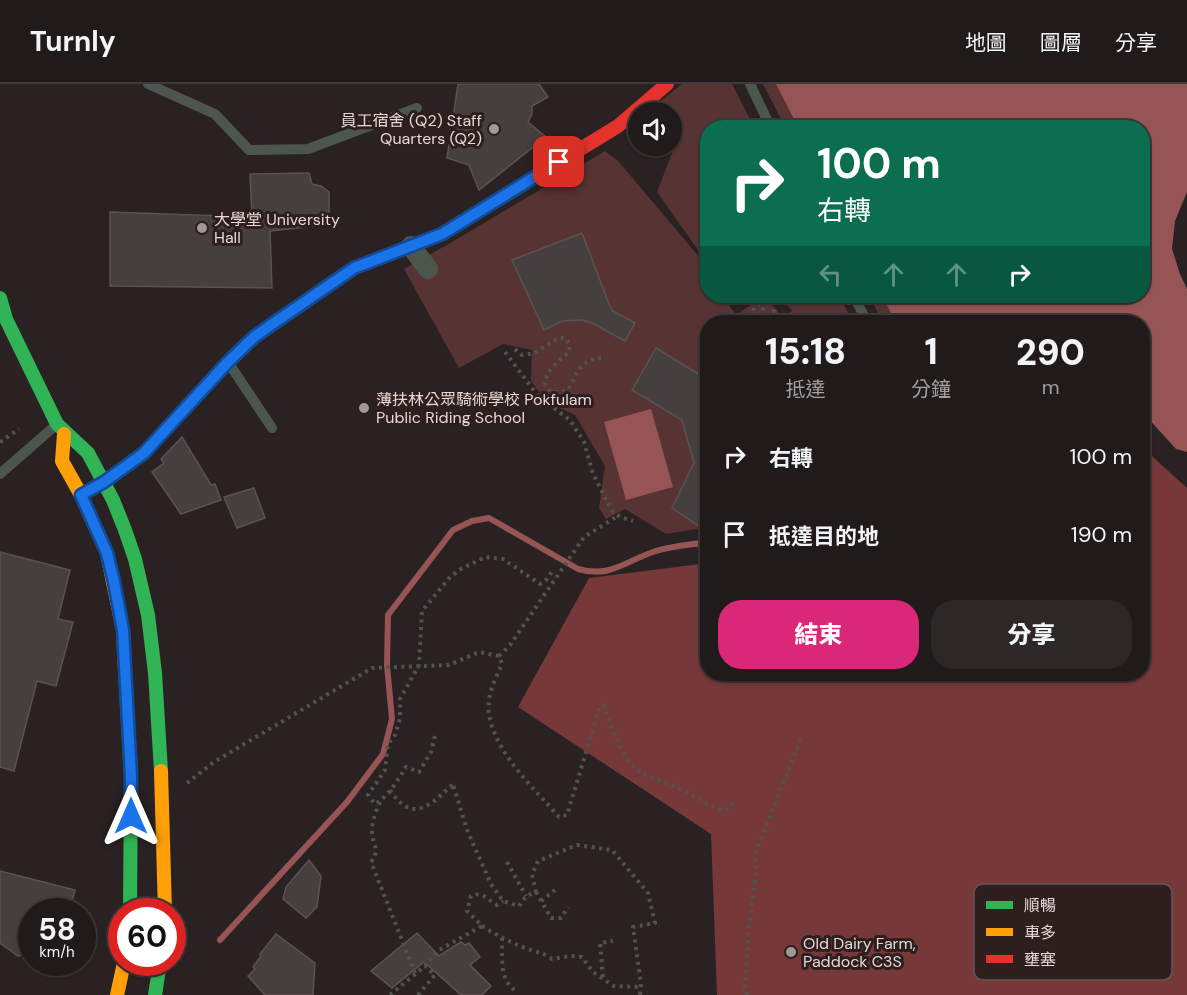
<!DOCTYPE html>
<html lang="zh-TW">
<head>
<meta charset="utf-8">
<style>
	:root { --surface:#201a1a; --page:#2d2727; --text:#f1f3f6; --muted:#a2a1a2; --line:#3d3839; --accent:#db2777 }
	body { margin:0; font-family:"DM Sans","Noto Sans TC",sans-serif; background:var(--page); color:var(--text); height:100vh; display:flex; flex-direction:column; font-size:22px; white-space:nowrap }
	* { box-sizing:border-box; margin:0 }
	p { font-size:20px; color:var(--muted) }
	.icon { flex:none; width:33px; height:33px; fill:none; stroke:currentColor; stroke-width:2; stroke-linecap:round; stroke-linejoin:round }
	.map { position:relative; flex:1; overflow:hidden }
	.details { position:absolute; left:700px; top:231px; width:450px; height:366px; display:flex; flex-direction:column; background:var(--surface); border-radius:24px; box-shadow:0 2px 4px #0004,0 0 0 2px var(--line) }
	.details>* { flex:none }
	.banner { position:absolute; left:700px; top:36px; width:450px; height:183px; border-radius:24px; box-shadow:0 2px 4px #0004,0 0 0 2px var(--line); background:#0b6e4f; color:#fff; overflow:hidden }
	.controls { position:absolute; left:628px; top:18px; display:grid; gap:12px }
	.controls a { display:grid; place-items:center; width:54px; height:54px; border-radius:50%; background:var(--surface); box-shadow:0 2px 4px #0004,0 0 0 2px var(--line); font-size:30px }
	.speed { position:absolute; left:18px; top:814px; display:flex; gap:12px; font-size:30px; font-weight:700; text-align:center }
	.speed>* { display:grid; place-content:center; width:78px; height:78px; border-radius:50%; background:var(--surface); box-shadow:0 2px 4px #0004,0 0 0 2px var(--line); line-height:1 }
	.speed small { font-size:15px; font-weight:400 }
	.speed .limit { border:9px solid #d22; background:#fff; color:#111 }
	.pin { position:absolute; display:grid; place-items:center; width:51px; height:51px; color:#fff; margin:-26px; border-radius:12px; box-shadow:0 3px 9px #0006 }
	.me { position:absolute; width:66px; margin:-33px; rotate:0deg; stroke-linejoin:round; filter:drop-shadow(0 0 4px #0008) }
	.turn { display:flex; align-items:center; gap:21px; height:126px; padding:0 18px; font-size:27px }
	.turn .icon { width:78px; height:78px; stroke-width:2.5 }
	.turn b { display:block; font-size:42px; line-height:51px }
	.lanes { display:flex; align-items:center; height:57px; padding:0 18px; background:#0003; justify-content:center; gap:30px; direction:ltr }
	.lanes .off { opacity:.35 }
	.eta { display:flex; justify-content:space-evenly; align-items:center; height:102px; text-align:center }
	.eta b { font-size:36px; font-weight:800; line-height:42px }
	.action { display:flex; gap:12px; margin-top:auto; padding:12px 18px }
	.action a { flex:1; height:69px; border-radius:24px; background:var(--accent); color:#fff; font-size:24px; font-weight:800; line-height:69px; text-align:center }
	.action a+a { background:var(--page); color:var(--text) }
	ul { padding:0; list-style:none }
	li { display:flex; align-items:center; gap:18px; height:78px; padding:0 18px }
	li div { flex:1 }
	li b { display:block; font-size:22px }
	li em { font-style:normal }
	header { display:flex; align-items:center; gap:36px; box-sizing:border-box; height:84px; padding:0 30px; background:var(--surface); border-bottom:2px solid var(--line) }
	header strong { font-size:28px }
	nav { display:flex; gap:33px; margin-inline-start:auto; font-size:21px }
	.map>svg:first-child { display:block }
</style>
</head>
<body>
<header>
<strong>Turnly</strong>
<nav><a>地圖</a><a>圖層</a><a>分享</a></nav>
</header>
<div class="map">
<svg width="1187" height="911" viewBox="0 0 1187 911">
	<rect width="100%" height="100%" fill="#2a2222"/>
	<!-- green -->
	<g fill="#583333">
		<polygon points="682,0 732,0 754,43 708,44 708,180 657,108 674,64 672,61 672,28 647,28"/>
		<polygon points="763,0 788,0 810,43 785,43"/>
		<polygon points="605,67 618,77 695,168 708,188 708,212 723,212 736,231 763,213 778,227 775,238 708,238 708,443 666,450 625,425 606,435 599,424 605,382 575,331 546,318 531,297 532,266 503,260 459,284 404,185 447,161"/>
		<polygon points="777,212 839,212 853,238 785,238 792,226"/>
		<polygon points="869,212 894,212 907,238 883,238"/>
	</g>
	<!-- forest -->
	<polygon fill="#77383a" points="1143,364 1187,404 1187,911 717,911 711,750 518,623 589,494 708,479 708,590 1143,590"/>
	<!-- water -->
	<g fill="#975455">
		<polygon points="776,0 1187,0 1187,108 1175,137 1172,165 1180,190 1187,205 1187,368 1176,365 1146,332 1148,320 1143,318 1143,238 896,238 882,212 1143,212 1143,44 798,43"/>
		<polygon points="651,325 673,403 626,416 604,338"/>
	</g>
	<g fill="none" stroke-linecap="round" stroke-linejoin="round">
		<!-- stream -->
		<path stroke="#975455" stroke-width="6" d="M220,856l127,-138 36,-48 9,-35 -5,-54 1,-50 65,-85 19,-9 17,-3 89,51c32,9 46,-7 75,-17 17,-6 37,-7 55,-10"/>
	</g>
	<!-- building -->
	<g fill="#463f3f" stroke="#5a5352" stroke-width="1.5">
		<polygon points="458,0 539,0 548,13 532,22 532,30 528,38 546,53 479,106 469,81 447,74"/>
		<polygon points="309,89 312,100 321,102 329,108 329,131 316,142 270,147 272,204 110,202 110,128 252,133 250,90"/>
		<polygon points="582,149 609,220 613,227 635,239 625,257 592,239 582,236 562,237 544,246 512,176"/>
		<polygon points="656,264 708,296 708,448 672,424 694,379 682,336 632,306"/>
		<polygon points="182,353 211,401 215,400 221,416 181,430 152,388 164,379 161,375"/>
		<polygon points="254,404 265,434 237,444 224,413"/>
		<polygon points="0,468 70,486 58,535 73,538 56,602 37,597 14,687 0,683"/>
		<polygon points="309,776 321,792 317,823 306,834 283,815 286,803"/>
		<polygon points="0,787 75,806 71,821 53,818 52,828 32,828 32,871 18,872 0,859"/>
		<polygon points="417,849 439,872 461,858 465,861 469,859 480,873 470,881 491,902 482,911 461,911 424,878 392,904 371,887"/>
		<polygon points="276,850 315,879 313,911 265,911 248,892 255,885 253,883 261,872 260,870"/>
	</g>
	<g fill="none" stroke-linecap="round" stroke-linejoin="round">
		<!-- path -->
		<g stroke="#50544d" stroke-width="4" stroke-dasharray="3 4.5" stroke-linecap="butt">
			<polyline points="743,238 758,220 761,220 763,225 752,238"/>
			<polyline points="762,238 770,228 774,227 776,231"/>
			<path d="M515,265l7,6 13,-2 23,-15h7l5,7 -1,7c-10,9 -24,18 -24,33l6,7h8l9,-2c9,-18 14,-33 37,-32"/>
			<polyline points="505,268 538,312 570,336 584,358 593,390 612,427 620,433 633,437"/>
			<polyline points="0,358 19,345"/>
			<polyline points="499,572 510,561 584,453 618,432"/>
			<path d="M435,652l-4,16 -12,20 -13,-5c-8,13 -18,30 -31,37l-7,-9 17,-25 3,-26 7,-9 5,-16v-20l19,-34 3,-54 28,-34 11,-8 24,-12 18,2 37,25 7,-5 6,-9"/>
			<path d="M187,699l27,-21 158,-94 77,-3 30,-13 20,4 3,8c-5,11 -11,23 -13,35 -6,43 44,88 70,118l8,-2 33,-109 3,-1c10,23 19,59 44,71 11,5 23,8 35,14 14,7 27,16 42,21l13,-10"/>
			<polyline points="452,705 453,700 467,746 491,800 503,817 519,822 526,812 536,808 532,790 538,777 577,761 612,766 648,809 655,839 633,843 641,900 640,911"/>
			<path d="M390,706c22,34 40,16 63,-6"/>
			<path d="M380,718c-4,9 -8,19 -8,29 -1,14 10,16 -1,31l44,111"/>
			<polyline points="507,778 526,812"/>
			<polyline points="536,808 551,834 561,834 568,823"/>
			<polyline points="541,817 555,806"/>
			<path d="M482,842c14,9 28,16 43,22 10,4 18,4 27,11l19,-3 11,1 11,15 21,14 26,1"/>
			<path d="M502,854c1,19 -4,41 14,53"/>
			<polyline points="603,893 600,859 613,857"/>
			<path d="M390,911l35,-29 14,-16 43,-24 -15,-15 4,-15c12,-5 15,3 26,9l6,-4"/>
			<polyline points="418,911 435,891 425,882"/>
			<polyline points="747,911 745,903 749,843 756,790 755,770 802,652"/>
		</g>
		<!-- lane -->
		<g stroke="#4d564c" stroke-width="10">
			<polyline points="148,0 215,30 249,66 308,65 417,24"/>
			<polyline points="750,0 771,44"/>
			<polyline points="854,212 867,238"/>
			<polyline points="228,278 272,344"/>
			<polyline points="0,390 56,341"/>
		</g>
		<!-- street -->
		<polyline stroke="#4d564c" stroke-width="20" points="411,162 428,185"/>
		<!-- fast -->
		<g stroke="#30b455" stroke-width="14">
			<polyline points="0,214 6,235 57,340 88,369 113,416 125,446 135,475 148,531 155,589 161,687"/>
			<polyline points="83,410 104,398 144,369 228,278 254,253 295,225"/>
			<polyline points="125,586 131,692 130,828"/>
			<polyline points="155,911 160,879"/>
		</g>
		<!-- slow -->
		<g stroke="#ff9f0a" stroke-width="14">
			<polyline points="64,350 62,377 81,411 107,469 123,546 125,586"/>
			<polyline points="161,687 165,828"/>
			<polyline points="117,911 124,879"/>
		</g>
		<!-- jam -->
		<polyline stroke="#e5322d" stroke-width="14" points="295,225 354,184 442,150 618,42 667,0"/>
	</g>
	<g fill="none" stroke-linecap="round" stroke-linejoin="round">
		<defs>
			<polyline id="route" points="131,732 131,692 123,546 114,498 107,469 81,411 104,398 144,369 228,278 254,253 271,241 354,184 442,150 559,78"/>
		</defs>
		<!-- route casing -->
		<use href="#route" stroke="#114b97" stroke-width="15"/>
		<!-- route -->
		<use href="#route" stroke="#1a73e8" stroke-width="10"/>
	</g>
	<!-- markers -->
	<g fill="#a29898" stroke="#2e1f1e" stroke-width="2">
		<circle cx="494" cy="45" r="6"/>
		<circle cx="202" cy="144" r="6"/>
		<circle cx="364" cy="324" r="6"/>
		<circle cx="791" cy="868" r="6"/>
	</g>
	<g text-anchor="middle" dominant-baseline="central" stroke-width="6" stroke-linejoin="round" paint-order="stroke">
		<!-- poi labels -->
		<g font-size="16" fill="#e3d8d8" stroke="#2e1f1e" text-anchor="start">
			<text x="482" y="36" text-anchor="end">員工宿舍 (Q2) Staff<tspan x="482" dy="18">Quarters (Q2)</tspan></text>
			<text x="214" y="135">大學堂 University<tspan x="214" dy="18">Hall</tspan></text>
			<text x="376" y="315">薄扶林公眾騎術學校 Pokfulam<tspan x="376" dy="18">Public Riding School</tspan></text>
			<text x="803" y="859">Old Dairy Farm,<tspan x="803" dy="18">Paddock C3S</tspan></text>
		</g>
	</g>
	<!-- legend -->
	<rect x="974" y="800" width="198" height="96" rx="9" fill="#2e1f1e" stroke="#645656" stroke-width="1.5"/>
	<rect x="986" y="817" width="27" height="8" fill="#30b455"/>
	<rect x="986" y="844" width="27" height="8" fill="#ff9f0a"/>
	<rect x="986" y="871" width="27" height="8" fill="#e5322d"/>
	<g font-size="16" fill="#e3d8d8">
		<text x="1024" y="827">順暢</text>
		<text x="1024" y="854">車多</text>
		<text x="1024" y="881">壅塞</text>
	</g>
</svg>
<div class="controls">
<a><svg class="icon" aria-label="sound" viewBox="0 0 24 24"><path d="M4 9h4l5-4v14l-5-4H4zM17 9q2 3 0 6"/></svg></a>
</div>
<div class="speed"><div>58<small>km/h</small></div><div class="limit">60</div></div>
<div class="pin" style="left:559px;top:78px;background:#d93025"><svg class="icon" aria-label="arrive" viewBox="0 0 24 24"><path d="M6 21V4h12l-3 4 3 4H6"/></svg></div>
<svg class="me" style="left:131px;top:732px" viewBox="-20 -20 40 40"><path d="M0-17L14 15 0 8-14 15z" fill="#1a73e8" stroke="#fff" stroke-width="4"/></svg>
<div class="banner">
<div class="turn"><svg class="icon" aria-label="right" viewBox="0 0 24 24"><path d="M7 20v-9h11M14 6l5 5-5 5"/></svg><div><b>100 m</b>右轉</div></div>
<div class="lanes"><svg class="icon off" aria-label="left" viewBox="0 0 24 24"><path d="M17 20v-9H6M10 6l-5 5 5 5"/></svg><svg class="icon off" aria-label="ahead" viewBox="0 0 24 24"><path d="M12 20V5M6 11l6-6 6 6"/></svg><svg class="icon off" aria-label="ahead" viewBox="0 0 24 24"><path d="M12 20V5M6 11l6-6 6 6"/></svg><svg class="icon" aria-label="right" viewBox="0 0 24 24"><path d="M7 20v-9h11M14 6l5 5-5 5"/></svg></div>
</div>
<section class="details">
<div class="eta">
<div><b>15:18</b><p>抵達</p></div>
<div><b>1</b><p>分鐘</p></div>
<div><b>290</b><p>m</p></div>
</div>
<ul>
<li><svg class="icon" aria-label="right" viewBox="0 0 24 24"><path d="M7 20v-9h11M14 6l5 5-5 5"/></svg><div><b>右轉</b></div><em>100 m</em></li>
<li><svg class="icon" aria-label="arrive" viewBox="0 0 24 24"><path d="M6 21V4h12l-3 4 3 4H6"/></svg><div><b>抵達目的地</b></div><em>190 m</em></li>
</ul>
<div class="action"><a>結束</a><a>分享</a></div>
</section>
</div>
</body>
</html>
